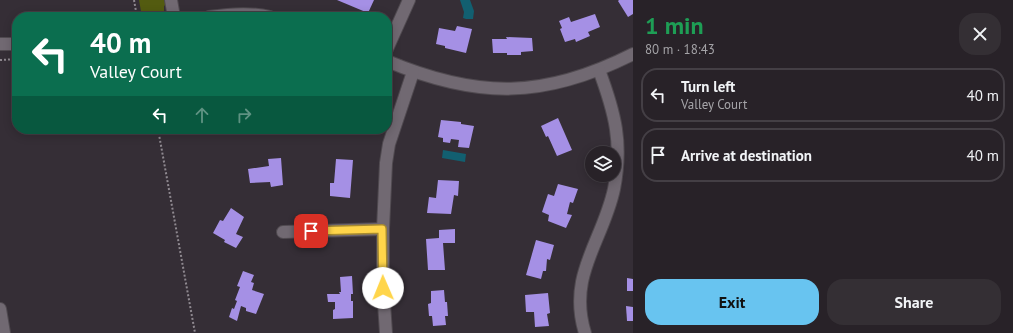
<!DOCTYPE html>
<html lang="en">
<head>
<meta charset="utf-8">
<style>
	:root { --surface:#282228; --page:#342f34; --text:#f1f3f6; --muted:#a5a4a8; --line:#443f45; --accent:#68c4f0 }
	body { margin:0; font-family:"PT Sans",sans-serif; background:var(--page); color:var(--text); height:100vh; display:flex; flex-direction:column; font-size:15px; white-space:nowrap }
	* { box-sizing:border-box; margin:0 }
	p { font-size:13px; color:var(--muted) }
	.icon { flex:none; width:22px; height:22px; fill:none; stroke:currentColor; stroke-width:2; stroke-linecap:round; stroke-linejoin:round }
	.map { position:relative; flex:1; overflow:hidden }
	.panel { display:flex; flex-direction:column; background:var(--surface); width:380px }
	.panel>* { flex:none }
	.top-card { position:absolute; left:12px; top:12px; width:380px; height:122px; border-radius:16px; box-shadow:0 2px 10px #0003,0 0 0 1px var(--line); background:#0b6e4f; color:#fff; overflow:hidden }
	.tools { position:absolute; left:585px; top:146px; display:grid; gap:8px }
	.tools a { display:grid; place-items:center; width:36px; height:36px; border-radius:50%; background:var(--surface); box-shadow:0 2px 10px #0003,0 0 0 1px var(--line); font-size:20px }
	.pin { position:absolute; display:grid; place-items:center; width:34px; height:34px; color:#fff; margin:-17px; border-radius:8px; box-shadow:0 2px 6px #0006 }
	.me { position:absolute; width:44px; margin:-22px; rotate:359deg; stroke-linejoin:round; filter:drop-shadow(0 0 3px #0008) }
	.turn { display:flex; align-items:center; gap:14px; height:84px; padding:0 12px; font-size:18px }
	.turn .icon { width:52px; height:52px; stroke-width:2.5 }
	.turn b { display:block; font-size:28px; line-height:34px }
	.lanes { display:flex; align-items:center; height:38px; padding:0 12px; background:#0003; justify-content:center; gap:20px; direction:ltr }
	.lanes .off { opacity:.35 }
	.round { display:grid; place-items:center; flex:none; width:42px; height:42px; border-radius:16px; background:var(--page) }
	.overview { display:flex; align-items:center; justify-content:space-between; height:68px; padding:0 12px }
	h1 { font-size:24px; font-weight:600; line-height:30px; color:#1e9e55 }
	.action { display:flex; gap:8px; margin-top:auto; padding:8px 12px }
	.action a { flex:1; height:46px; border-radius:16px; background:var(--accent); color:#111; font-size:16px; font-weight:600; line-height:46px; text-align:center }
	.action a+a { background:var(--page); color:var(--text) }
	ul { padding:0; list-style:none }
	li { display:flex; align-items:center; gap:12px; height:54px; margin:0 8px 6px; padding:0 4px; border:2px solid var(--line); border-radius:16px }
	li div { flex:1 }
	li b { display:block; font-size:15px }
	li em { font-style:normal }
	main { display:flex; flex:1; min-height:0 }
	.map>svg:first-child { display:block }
</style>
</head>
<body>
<main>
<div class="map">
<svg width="633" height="333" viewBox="0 0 633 333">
	<rect width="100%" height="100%" fill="#352e36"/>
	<!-- green -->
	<polygon fill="#535b10" points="139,0 172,0 164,6 164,17 142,17"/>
	<!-- water -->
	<g fill="#125f70">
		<polygon points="460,0 470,0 474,11 473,19 466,19 463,18 464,12"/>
		<polygon points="443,150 466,154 465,162 442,158"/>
	</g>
	<!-- building -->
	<g fill="#a590e5">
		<polygon points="337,0 374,0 368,13"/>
		<polygon points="619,0 633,0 633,14 628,17 618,1"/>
		<polygon points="595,14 600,27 588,32 590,36 576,42 575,39 565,42 560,29 562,28 559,21 569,17 571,22"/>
		<polygon points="457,26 472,29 466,53 445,48 445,46 436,44 439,28 455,31"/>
		<polygon points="506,37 532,38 533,51 521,52 521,55 507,55 507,53 493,53 492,39 507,39"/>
		<polygon points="558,118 572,150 557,156 548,136 546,137 541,126"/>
		<polygon points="441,120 461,122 461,124 474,126 469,148 458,147 459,140 451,139 450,143 443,142 443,138 438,137"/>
		<polygon points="281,158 283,185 271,187 270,182 250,183 248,169 269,166 268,159"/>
		<polygon points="336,159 353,160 350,198 330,196 330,183 334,183"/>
		<polygon points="438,180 459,181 458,196 454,195 451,214 427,213 429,197 436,198"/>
		<polygon points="558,184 578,189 573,203 570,202 567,214 572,215 566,228 548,221 549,215 542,212 548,194 554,196"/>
		<polygon points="231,208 244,217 236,234 243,237 236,248 224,242 225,240 213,233 220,220 223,221"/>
		<polygon points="455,229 455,243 443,243 445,270 428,270 426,239 439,238 439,230"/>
		<polygon points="536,240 554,245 550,260 547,259 546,271 543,271 541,279 526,275"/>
		<polygon points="243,271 254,275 251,282 254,283 252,290 264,294 256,314 246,311 246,308 241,306 237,321 229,317 232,308 234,309 237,301 235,300 240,287 237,286"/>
		<polygon points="352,276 353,294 351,294 351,301 353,301 353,318 333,319 333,310 335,309 335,302 328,302 327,294 340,294 339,292 341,292 340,277"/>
		<polygon points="627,278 633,279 633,291 627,291"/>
		<polygon points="444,290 445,302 447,302 448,316 445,316 446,325 433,326 432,316 429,316 428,304 431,303 431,291"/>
		<polygon points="548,293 550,313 547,314 549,326 535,327 534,312 526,312 525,295"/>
		<polygon points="626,306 633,307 633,321 627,321"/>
	</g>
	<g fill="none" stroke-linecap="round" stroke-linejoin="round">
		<defs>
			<g id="minor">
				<polyline points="171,0 174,17"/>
				<path d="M209,17c20,-3 41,-5 61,0"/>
				<polyline points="0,44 17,44"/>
				<polyline points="387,49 409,0"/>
				<path d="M387,61c91,38 157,38 246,-7"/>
				<polyline points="283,232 383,229"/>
				<polyline points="0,309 4,333"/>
				<polyline points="386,333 383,288 383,229 386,163 389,144 413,72"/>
				<path d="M585,333c-18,-58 18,-92 29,-144 9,-46 1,-76 -15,-119"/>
			</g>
		</defs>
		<!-- minor casing -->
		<use href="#minor" stroke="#504a50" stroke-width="14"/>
		<!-- path -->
		<g stroke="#8f8990" stroke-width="2" stroke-dasharray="2 2" stroke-linecap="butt">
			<polyline points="134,0 137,17"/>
			<polyline points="0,60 17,59"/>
			<polyline points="158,129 195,333"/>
		</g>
		<!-- minor -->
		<use href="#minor" stroke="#716972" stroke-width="12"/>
	</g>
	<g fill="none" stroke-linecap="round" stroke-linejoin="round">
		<defs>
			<polyline id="route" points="311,231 382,229 383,288"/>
		</defs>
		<!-- route casing -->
		<use href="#route" stroke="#a68a30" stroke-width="10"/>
		<!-- route -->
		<use href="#route" stroke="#ffd54a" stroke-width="7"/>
	</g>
</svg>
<div class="tools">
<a><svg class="icon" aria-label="layers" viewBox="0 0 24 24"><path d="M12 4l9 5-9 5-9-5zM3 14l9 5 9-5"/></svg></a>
</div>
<div class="pin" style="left:311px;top:231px;background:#d93025"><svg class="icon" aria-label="arrive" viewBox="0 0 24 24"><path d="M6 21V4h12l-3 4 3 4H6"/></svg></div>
<svg class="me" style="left:383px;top:288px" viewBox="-20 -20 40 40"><circle r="19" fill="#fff"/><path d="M0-13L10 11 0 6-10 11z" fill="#ffd54a"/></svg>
<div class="top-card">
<div class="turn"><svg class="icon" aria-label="left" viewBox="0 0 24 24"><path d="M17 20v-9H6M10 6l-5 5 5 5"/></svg><div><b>40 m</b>Valley Court</div></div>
<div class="lanes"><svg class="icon" aria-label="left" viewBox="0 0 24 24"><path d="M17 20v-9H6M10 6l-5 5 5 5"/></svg><svg class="icon off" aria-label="ahead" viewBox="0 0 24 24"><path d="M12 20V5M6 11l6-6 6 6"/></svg><svg class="icon off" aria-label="right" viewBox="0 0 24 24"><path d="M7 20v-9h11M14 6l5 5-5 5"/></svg></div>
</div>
</div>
<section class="panel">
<div class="overview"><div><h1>1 min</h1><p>80 m · 18:43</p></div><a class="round"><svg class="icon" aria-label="close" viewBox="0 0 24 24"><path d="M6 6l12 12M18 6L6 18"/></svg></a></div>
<ul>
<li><svg class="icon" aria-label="left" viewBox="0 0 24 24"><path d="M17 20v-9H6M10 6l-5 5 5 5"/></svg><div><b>Turn left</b><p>Valley Court</p></div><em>40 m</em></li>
<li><svg class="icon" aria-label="arrive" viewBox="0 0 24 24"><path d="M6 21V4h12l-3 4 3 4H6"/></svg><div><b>Arrive at destination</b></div><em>40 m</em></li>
</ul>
<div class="action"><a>Exit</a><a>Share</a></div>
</section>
</main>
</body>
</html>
